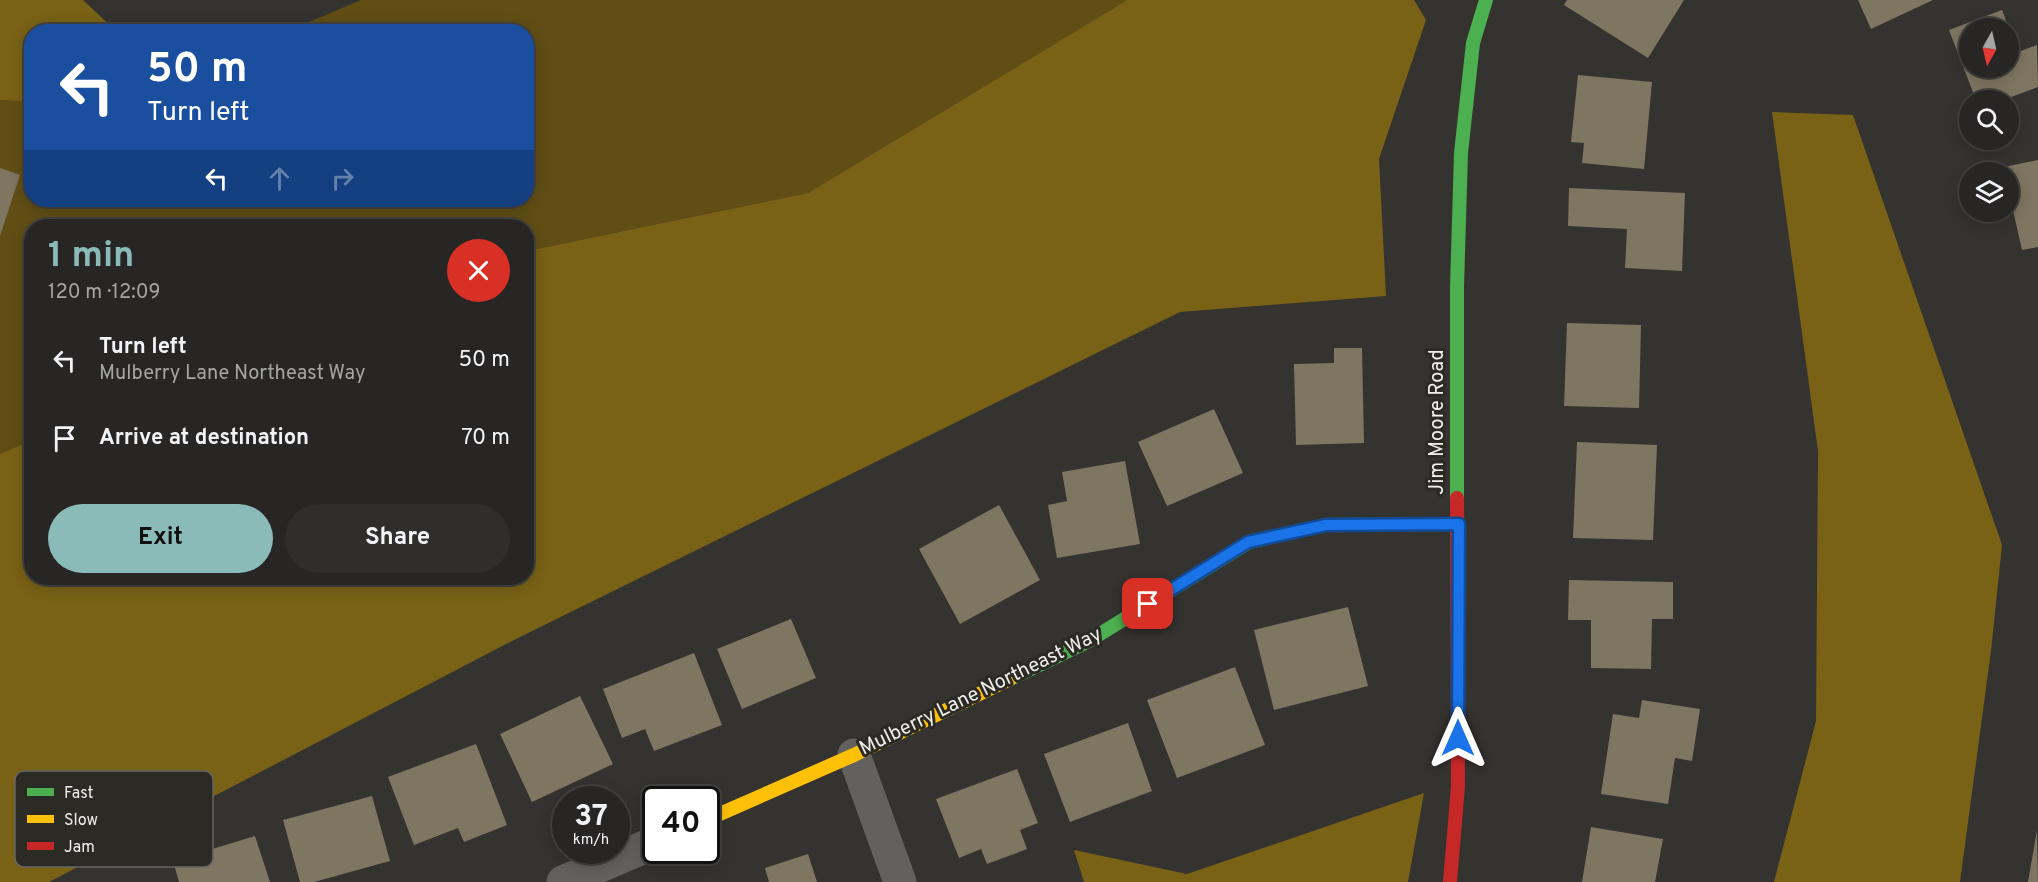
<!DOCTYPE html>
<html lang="en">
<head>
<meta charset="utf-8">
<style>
	:root { --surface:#282624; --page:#302e2c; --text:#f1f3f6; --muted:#a5a5a6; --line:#444341; --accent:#8bbbb9 }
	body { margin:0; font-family:Overpass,sans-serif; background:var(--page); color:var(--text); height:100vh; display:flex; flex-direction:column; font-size:22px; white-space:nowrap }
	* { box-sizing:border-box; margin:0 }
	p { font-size:20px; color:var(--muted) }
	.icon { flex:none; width:33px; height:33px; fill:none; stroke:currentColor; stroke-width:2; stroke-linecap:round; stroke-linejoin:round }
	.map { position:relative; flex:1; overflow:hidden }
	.sheet { position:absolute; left:24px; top:219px; width:510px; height:366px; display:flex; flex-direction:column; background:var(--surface); border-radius:24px; box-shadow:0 3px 15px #0003,0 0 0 2px var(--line) }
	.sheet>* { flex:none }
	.top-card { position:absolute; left:24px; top:24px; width:510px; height:183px; border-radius:24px; box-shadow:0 3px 15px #0003,0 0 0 2px var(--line); background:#1a4fa0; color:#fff; overflow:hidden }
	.needle { width:39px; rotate:188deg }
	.controls { position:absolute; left:1959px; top:18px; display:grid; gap:12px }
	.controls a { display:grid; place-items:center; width:60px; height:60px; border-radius:50%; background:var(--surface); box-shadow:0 3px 15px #0003,0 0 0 2px var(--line); font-size:30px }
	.speed { position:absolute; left:552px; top:786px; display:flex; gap:12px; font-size:30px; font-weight:700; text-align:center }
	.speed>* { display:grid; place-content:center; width:78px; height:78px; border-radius:50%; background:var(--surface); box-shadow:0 3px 15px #0003,0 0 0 2px var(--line); line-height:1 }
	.speed small { font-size:15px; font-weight:400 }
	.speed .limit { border:3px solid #111; border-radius:9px; background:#fff; color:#111 }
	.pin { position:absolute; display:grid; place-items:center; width:51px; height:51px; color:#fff; margin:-26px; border-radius:12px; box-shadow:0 3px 9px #0006 }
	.me { position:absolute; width:66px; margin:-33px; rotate:0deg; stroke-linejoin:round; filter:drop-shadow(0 0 4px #0008) }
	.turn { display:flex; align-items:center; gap:21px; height:126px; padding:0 24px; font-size:27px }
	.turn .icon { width:78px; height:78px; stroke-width:2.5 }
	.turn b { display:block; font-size:42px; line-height:51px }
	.lanes { display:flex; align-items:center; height:57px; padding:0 24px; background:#0003; justify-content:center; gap:30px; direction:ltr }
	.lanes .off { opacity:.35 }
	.round { display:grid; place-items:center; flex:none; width:63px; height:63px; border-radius:32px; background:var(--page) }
	.summary { display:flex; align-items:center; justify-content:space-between; height:102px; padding:0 24px }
	h1 { font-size:36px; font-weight:700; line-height:45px; color:var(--accent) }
	.button { display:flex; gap:12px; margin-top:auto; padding:12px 24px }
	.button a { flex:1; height:69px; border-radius:36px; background:var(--accent); color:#111; font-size:24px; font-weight:700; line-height:69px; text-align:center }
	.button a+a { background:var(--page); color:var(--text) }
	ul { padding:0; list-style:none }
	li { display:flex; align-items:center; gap:18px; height:78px; padding:0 24px }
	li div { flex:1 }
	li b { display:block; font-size:22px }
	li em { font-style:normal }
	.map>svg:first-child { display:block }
</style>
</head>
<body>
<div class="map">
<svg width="2038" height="882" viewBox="0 0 2038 882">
	<rect width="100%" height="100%" fill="#353330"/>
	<!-- green -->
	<polygon fill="#604e15" points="361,0 1127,0 808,193 527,251 526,226 32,226 31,440 0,454 0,100 31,102 32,200 526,200 526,32 288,31"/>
	<!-- forest -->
	<g fill="#796216">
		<polygon points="0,0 83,0 116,31 32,32 31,102 0,100"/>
		<polygon points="1127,0 1414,0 1426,20 1379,159 1386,296 1180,312 516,639 49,882 0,882 0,454 31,440 32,578 526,578 527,251 808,193"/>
		<polygon points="1772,112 1853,115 2002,545 1991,651 1960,882 1774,882 1816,721 1818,451"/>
		<polygon points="1424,793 1408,882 1084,882 1074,850 1187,874"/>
	</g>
	<!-- building -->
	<g fill="#7e7660" fill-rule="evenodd">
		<polygon points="1567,0 1684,0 1648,58 1564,5"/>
		<polygon points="1858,0 1933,0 1871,29"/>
		<path d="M2002,10l16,42 19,-7 1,42 -35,13h-27l-27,-70zM1970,28h38v40h-38z"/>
		<polygon points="1578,75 1652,82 1644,169 1582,163 1584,143 1571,142"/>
		<polygon points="2038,160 2038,247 2022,250 2008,188 2008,172 2005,172 2004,167"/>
		<polygon points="0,168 20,175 0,236"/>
		<polygon points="1569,188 1685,193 1682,271 1625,268 1627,229 1568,226"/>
		<polygon points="1567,323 1641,325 1639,408 1564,406"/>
		<polygon points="1334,348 1362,348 1364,443 1296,445 1294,364 1334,363"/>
		<polygon points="1214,409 1243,473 1167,506 1138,442"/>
		<polygon points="1577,442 1657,445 1653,540 1573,538"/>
		<polygon points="1125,461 1140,544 1057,558 1048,505 1067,501 1062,472"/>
		<polygon points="999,505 1040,580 960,624 919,549"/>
		<polygon points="1569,580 1673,582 1673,619 1652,619 1651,669 1591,668 1591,620 1568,620"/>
		<polygon points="1348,607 1368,686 1274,710 1254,630"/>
		<polygon points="791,619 816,678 742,709 717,649"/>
		<polygon points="694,653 722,725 654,751 645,729 622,738 603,689"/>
		<polygon points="1235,667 1265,745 1177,778 1147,700"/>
		<polygon points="580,696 613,764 532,802 500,734"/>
		<polygon points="1642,700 1700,709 1692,761 1675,758 1668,804 1601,794 1613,714 1639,718"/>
		<polygon points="1128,723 1152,791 1070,822 1044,754"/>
		<polygon points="476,744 507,825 464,842 458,828 414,845 388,777"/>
		<polygon points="1017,769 1038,823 1020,830 1027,849 987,864 981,849 959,858 936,799"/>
		<polygon points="372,796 390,861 314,882 300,882 283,820"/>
		<polygon points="1591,827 1663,839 1655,882 1582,882"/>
		<polygon points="2037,830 2038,882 2028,882"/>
		<polygon points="255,836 270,882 179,882 173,861"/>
		<polygon points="808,854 817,882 769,882 765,868"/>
	</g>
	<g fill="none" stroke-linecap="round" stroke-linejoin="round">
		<!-- street -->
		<g stroke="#62615f" stroke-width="33">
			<polyline points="854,755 900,882"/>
			<polyline points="563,882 656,842"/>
		</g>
		<!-- fast -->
		<g stroke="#4caf50" stroke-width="14">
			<polyline points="1457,498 1457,287 1461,153 1473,43 1486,0"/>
			<polyline points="1010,679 1087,642 1249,542 1326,525 1459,524"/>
		</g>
		<!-- slow -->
		<polyline stroke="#ffc107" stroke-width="14" points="706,820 854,755 1010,679"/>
		<!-- jam -->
		<polyline stroke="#c62828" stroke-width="14" points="1450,882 1458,786 1457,498"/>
	</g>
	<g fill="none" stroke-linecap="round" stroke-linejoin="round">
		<defs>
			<polyline id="route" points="1148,604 1248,542 1326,525 1459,524 1458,738"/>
		</defs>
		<!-- route casing -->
		<use href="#route" stroke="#114b97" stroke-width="15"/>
		<!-- route -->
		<use href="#route" stroke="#1a73e8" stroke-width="10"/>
	</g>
	<g text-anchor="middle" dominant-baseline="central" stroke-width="6" stroke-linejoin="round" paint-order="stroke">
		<!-- street labels -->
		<g font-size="20" fill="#f0efec" stroke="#2c2a25">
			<text transform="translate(1438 422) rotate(-90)">Jim Moore Road</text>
			<text transform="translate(981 692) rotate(-26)">Mulberry Lane Northeast Way</text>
		</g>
	</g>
	<!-- legend -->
	<rect x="15" y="771" width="198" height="96" rx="9" fill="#2c2a25" stroke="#676561" stroke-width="1.5"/>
	<rect x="27" y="788" width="27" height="8" fill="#4caf50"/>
	<rect x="27" y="815" width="27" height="8" fill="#ffc107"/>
	<rect x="27" y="842" width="27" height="8" fill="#c62828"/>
	<g font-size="16" fill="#f0efec">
		<text x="64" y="798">Fast</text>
		<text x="64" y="825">Slow</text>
		<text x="64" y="852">Jam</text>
	</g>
</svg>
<div class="controls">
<a><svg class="needle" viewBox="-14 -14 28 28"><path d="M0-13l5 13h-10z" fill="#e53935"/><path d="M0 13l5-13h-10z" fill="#a5a5a6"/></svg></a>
<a><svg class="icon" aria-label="search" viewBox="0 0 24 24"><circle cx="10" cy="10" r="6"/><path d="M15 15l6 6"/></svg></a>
<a><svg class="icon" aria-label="layers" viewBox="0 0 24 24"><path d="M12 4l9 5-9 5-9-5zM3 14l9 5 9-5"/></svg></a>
</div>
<div class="speed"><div>37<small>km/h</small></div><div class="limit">40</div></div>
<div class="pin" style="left:1148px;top:604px;background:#d93025"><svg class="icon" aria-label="arrive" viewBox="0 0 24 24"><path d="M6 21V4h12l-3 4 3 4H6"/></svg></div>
<svg class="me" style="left:1458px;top:738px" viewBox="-20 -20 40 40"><path d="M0-17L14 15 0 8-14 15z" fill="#1a73e8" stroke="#fff" stroke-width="4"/></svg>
<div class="top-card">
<div class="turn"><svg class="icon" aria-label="left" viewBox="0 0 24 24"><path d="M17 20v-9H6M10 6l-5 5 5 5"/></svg><div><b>50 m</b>Turn left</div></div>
<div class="lanes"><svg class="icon" aria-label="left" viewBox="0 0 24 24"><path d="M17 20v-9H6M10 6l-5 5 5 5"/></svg><svg class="icon off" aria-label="ahead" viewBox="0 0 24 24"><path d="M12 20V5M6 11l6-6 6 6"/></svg><svg class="icon off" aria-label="right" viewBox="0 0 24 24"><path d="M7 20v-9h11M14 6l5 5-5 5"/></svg></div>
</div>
<section class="sheet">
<div class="summary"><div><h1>1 min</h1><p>120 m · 12:09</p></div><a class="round" style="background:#d93025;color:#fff"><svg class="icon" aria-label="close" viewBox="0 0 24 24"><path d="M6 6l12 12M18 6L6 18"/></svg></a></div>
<ul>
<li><svg class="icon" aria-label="left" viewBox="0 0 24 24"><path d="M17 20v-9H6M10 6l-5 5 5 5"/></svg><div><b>Turn left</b><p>Mulberry Lane Northeast Way</p></div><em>50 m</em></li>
<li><svg class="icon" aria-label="arrive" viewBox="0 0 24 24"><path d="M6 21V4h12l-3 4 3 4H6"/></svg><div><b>Arrive at destination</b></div><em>70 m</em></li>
</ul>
<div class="button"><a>Exit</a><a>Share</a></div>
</section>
</div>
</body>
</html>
